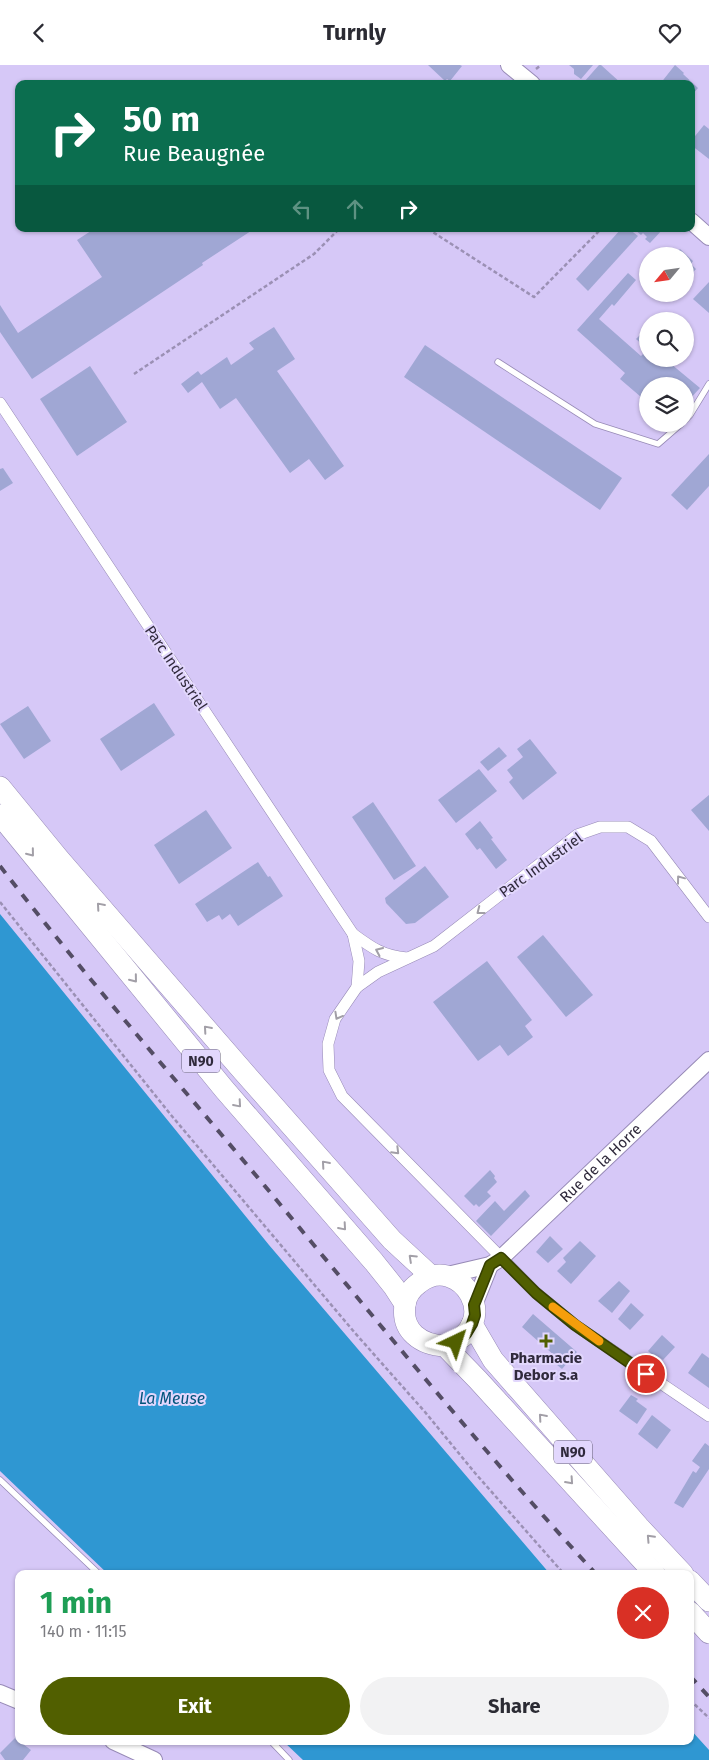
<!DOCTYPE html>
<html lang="en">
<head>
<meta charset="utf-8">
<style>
	:root { --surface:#fff; --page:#f2f2f3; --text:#2b2b33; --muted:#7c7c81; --accent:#515f00 }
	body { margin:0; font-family:"Fira Sans",sans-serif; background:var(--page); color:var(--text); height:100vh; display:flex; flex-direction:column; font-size:19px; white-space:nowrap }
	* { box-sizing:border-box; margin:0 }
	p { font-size:16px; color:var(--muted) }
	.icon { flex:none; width:28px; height:28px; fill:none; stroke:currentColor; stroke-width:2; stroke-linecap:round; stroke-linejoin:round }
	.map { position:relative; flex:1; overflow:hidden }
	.sheet { position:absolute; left:15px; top:1505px; width:679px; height:175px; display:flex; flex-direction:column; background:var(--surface); border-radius:10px; box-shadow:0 1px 4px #0004 }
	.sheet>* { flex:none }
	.hud { position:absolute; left:15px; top:15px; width:680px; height:152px; border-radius:10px; box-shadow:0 1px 4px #0004; background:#0b6e4f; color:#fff; overflow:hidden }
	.needle { width:32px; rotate:241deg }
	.tools { position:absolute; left:639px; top:182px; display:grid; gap:10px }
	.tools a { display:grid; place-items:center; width:55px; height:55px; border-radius:50%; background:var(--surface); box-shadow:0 1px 4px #0004; font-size:25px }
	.pin { position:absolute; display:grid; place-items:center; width:42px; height:42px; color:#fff; margin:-21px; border:2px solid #fff; border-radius:50%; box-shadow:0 1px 5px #0007 }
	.me { position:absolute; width:55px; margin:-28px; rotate:41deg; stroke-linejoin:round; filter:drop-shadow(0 0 4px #0008) }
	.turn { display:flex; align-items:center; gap:18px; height:105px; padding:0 25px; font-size:22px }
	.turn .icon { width:65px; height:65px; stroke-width:2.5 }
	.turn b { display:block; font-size:35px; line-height:42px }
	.lanes { display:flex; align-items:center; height:48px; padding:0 25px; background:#0003; justify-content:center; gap:25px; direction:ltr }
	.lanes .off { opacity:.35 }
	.round { display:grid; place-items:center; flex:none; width:52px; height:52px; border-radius:26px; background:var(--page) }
	.overview { display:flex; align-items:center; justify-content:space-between; height:85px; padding:0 25px }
	h1 { font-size:30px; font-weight:700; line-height:38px; color:#1e9e55 }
	.action { display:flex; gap:10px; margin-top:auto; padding:10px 25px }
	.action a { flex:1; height:58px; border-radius:30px; background:var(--accent); color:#fff; font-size:20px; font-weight:700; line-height:58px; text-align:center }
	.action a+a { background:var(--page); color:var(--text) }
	header { display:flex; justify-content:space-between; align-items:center; height:65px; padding:0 25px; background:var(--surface); font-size:22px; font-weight:700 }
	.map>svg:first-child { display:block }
</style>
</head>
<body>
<header><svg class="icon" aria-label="back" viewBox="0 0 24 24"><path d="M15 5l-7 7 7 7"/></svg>Turnly<svg class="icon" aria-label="heart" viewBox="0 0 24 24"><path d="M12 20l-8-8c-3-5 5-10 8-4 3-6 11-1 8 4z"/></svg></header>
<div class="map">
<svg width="709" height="1695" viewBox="0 0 709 1695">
	<rect width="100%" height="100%" fill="#d6c8f7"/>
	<!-- water -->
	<g fill="#2f97d2">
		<polygon points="0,849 269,1180 550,1509 108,1509 0,1406"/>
		<polygon points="690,1664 709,1685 709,1695 303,1695 283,1676 690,1676"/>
	</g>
	<!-- building -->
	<g fill="#a0a7d4">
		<polygon points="428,0 460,0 462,1 450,16 447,14 445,16"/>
		<polygon points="569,0 593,0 581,14 574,9 574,4"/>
		<polygon points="599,0 601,0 622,19 586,19 584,17"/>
		<polygon points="675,0 684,8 683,9 698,23 691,31 691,19 660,19"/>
		<polygon points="704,60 709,64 709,94 691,80 691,76"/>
		<polygon points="94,164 254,164 202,198 203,200 32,314 0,267 0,240 18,268 102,212 77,175"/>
		<polygon points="621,164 629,164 638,171 588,226 576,214"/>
		<polygon points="634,164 663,164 650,178 645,174 647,172 643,168 641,170"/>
		<polygon points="680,184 693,196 691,199 696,204 685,216 685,191 674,191"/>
		<polygon points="628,208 636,215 614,241 612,239 599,254 641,291 648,284 648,294 665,294 700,323 685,339 685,321 648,321 648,338 620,314 625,308 577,265"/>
		<polygon points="709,217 709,248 693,234"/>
		<polygon points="274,262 295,294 277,306 344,401 325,415 309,394 290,408 236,333 220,344 202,317 188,328 181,319 198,306 201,310 227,292 231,300 254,284 249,278"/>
		<polygon points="648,262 648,282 646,283 636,274"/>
		<polygon points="425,280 622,413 600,445 404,312"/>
		<polygon points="90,301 127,357 77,391 40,334"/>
		<polygon points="709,389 709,421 687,445 671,430"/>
		<polygon points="3,403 13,418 0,426 0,404"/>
		<polygon points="154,638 175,670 121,706 100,674"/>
		<polygon points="28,641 51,676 24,694 0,659"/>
		<polygon points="530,674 557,708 523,735 509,717 513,713 507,705 523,692 517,684"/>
		<polygon points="499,682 507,691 488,706 480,697"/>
		<polygon points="479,704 497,726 456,758 438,735"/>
		<polygon points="709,730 709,766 691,745"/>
		<polygon points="373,737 416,801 394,815 352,752"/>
		<polygon points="206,745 232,783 179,819 154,780"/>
		<polygon points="480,756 493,773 491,774 507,795 496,804 480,783 477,785 465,769"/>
		<polygon points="258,797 268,812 270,811 283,831 238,861 230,849 222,855 219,850 207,857 195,839"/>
		<polygon points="425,801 449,832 415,858 406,859 386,838 385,833"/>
		<polygon points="543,870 593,930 566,952 517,892"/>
		<polygon points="487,896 532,955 525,961 533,972 508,991 500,980 478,996 433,937"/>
		<polygon points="490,1105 495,1111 494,1113 497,1117 487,1127 491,1131 479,1142 476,1139 474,1141 464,1131"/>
		<polygon points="525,1125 530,1131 491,1171 476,1156 495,1136 504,1146"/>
		<polygon points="550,1171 563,1184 548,1198 536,1187"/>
		<polygon points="580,1176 596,1191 571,1219 557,1206 566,1197 563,1193"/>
		<polygon points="619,1216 630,1226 612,1248 598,1236"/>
		<polygon points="631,1238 644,1250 630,1265 618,1254"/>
		<polygon points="533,1249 577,1287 562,1304 551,1295 555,1291 522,1262"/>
		<polygon points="662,1270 675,1282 663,1295 659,1292 657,1294 648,1286"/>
		<polygon points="702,1288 709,1293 709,1323 688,1308"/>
		<polygon points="631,1330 638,1334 636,1336 647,1344 637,1359 619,1346"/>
		<polygon points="652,1350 671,1365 657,1384 638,1369"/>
		<polygon points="705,1378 709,1381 709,1404 683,1443 674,1438 693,1406 696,1408 700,1402 692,1396"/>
		<polygon points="16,1672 19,1676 31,1685 23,1695 5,1695 0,1688"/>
	</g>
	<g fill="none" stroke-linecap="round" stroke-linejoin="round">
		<defs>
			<g id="lane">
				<polyline points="498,297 595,359 658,379 681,359"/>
				<polyline points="685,355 690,350 709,319"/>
				<polyline points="0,1415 99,1509"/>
				<polyline points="271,1676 289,1695"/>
			</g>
			<g id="street">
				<path d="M0,338l353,531c19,14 30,22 54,24"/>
				<polyline points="709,852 651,776 628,762 600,762 577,770 434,881 378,907 357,922 335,954 328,979 329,1005 342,1031 536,1228 575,1260 709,1351"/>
				<polyline points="353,869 359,896 357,922"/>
			</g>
			<g id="secondary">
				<polyline points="509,0 532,19"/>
				<polyline points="691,156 709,172"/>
				<path id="s1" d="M443,1211l47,-11 11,-7 208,-198"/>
				<polyline points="474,1240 490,1200"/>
				<polyline points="0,1628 19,1636"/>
				<polyline points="113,1676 154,1695"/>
			</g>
			<g id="highway">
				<polyline points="0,722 59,794 242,1005 392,1175 431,1211"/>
				<polyline points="0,750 224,1024 374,1197 394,1222 405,1239"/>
				<polyline points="472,1259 493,1295 639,1462 683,1509"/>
				<path d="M445,1281c62,-21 14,-95 -26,-63 -7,5 -13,13 -14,22 -4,26 16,40 40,41l33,34 177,194"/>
				<polyline points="690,1516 709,1536"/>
				<polyline points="690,1547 709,1568"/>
			</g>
		</defs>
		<!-- lane casing -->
		<use href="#lane" stroke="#978ab6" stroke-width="7"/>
		<!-- street casing -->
		<use href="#street" stroke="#978ab6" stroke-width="12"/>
		<!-- secondary casing -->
		<use href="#secondary" stroke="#978ab6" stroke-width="18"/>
		<!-- highway casing -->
		<use href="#highway" stroke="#978ab6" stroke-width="22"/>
		<!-- path -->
		<g stroke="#9b90b4" stroke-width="2.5" stroke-dasharray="4 2.5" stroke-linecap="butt">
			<polyline points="536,4 541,0"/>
			<polyline points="428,164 534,232 601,164"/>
			<polyline points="134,309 314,189 339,164"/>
			<polyline points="0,837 171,1050 247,1140 355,1268 425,1347 475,1408 564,1509"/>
			<polyline points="690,1635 709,1653"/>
		</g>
		<!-- lane -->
		<use href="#lane" stroke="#fff" stroke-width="5.5"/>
		<!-- street -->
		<use href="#street" stroke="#fff" stroke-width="11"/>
		<!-- secondary -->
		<use href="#secondary" stroke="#fff" stroke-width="16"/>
		<!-- highway -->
		<use href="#highway" stroke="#fff" stroke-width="21"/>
		<!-- rail -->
		<g stroke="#544d65" stroke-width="4" stroke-dasharray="9 9" stroke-linecap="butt">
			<path d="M0,801c84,109 175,213 264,319 109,131 216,263 332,389"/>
			<polyline points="690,1611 709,1632"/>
		</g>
	</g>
	<!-- one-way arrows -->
	<defs><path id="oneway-chevron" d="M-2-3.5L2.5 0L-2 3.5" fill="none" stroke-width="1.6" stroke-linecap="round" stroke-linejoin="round" transform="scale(1.25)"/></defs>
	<g stroke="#a29fa7">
		<use href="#oneway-chevron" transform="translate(31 788) rotate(51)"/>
		<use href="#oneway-chevron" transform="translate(680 814) rotate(-127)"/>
		<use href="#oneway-chevron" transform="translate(100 841) rotate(-131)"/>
		<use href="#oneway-chevron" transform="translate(480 846) rotate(142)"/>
		<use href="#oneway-chevron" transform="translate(379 886) rotate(-156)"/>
		<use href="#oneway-chevron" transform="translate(134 914) rotate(51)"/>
		<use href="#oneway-chevron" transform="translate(338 951) rotate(119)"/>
		<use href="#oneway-chevron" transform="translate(207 964) rotate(-131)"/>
		<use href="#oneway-chevron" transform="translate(238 1039) rotate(49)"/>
		<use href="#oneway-chevron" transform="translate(396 1086) rotate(45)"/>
		<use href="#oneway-chevron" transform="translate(325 1099) rotate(-131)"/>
		<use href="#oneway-chevron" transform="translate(343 1162) rotate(49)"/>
		<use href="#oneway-chevron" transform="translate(412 1193) rotate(-137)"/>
		<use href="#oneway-chevron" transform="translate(542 1352) rotate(-131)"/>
		<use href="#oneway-chevron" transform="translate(570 1416) rotate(48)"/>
		<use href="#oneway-chevron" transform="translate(650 1473) rotate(-133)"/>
	</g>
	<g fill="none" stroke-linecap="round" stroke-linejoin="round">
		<defs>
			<polyline id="route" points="456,1277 466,1269 472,1259 475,1250 474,1240 490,1200 501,1193 536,1228 575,1260 646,1309"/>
		</defs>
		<!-- route casing -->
		<use href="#route" stroke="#353e00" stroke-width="12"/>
		<!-- route -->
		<use href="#route" stroke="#515f00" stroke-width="9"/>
		<!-- slow -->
		<polyline stroke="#f59e0b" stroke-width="9" points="553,1242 599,1276"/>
	</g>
	<!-- markers -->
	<path fill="#515f00" stroke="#e2d7fd" stroke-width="2" d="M543.5 1268.5h5v5h5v5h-5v5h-5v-5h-5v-5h5z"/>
	<g text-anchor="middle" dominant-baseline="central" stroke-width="4" stroke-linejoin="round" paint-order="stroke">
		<!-- shield labels -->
		<g fill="#e2d7fd" stroke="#655e76" stroke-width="1">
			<rect x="182" y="984.5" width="38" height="23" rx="4"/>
			<rect x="554" y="1375.5" width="38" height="23" rx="4"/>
		</g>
		<g font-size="14" font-weight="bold" fill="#302a3c">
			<text x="201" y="996">N90</text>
			<text x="573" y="1387">N90</text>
		</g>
		<!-- street labels -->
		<g font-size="15" fill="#302a3c" stroke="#e2d7fd">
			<text transform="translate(176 603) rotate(56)">Parc Industriel</text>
			<text transform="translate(541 800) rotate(-36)">Parc Industriel</text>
			<text stroke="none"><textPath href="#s1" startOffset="199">Rue de la Horre</textPath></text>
		</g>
		<!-- poi labels -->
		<g font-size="15" font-weight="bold" fill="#302a3c" stroke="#e2d7fd">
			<text x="546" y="1293">Pharmacie<tspan x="546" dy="17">Debor s.a</tspan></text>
		</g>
		<!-- water labels -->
		<g font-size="16" font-style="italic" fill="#00537b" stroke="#e2d7fd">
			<text x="172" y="1333">La Meuse</text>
		</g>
	</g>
</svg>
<div class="tools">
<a><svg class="needle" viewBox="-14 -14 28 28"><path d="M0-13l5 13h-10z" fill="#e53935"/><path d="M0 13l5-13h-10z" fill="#7c7c81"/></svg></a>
<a><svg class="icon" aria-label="search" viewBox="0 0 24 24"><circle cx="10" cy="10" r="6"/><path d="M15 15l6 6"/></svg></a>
<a><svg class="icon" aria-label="layers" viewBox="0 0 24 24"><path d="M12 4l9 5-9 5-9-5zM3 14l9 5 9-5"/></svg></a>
</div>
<div class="pin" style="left:646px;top:1309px;background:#d93025"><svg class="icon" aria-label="arrive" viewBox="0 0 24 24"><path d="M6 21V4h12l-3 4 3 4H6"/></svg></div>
<svg class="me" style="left:456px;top:1277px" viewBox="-20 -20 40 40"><path d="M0-17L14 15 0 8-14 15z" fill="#515f00" stroke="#fff" stroke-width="4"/></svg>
<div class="hud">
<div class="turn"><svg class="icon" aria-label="right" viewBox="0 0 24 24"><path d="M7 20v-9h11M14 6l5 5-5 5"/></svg><div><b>50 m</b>Rue Beaugnée</div></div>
<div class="lanes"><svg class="icon off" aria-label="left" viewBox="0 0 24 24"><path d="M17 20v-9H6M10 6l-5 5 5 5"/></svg><svg class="icon off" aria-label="ahead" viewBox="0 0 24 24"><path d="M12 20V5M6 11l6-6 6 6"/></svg><svg class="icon" aria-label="right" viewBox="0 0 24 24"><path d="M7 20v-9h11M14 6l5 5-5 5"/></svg></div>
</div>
<section class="sheet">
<div class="overview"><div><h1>1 min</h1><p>140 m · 11:15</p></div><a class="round" style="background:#d93025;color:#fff"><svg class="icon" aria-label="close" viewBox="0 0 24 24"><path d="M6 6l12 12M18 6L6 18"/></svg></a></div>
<div class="action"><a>Exit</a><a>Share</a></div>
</section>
</div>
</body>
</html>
